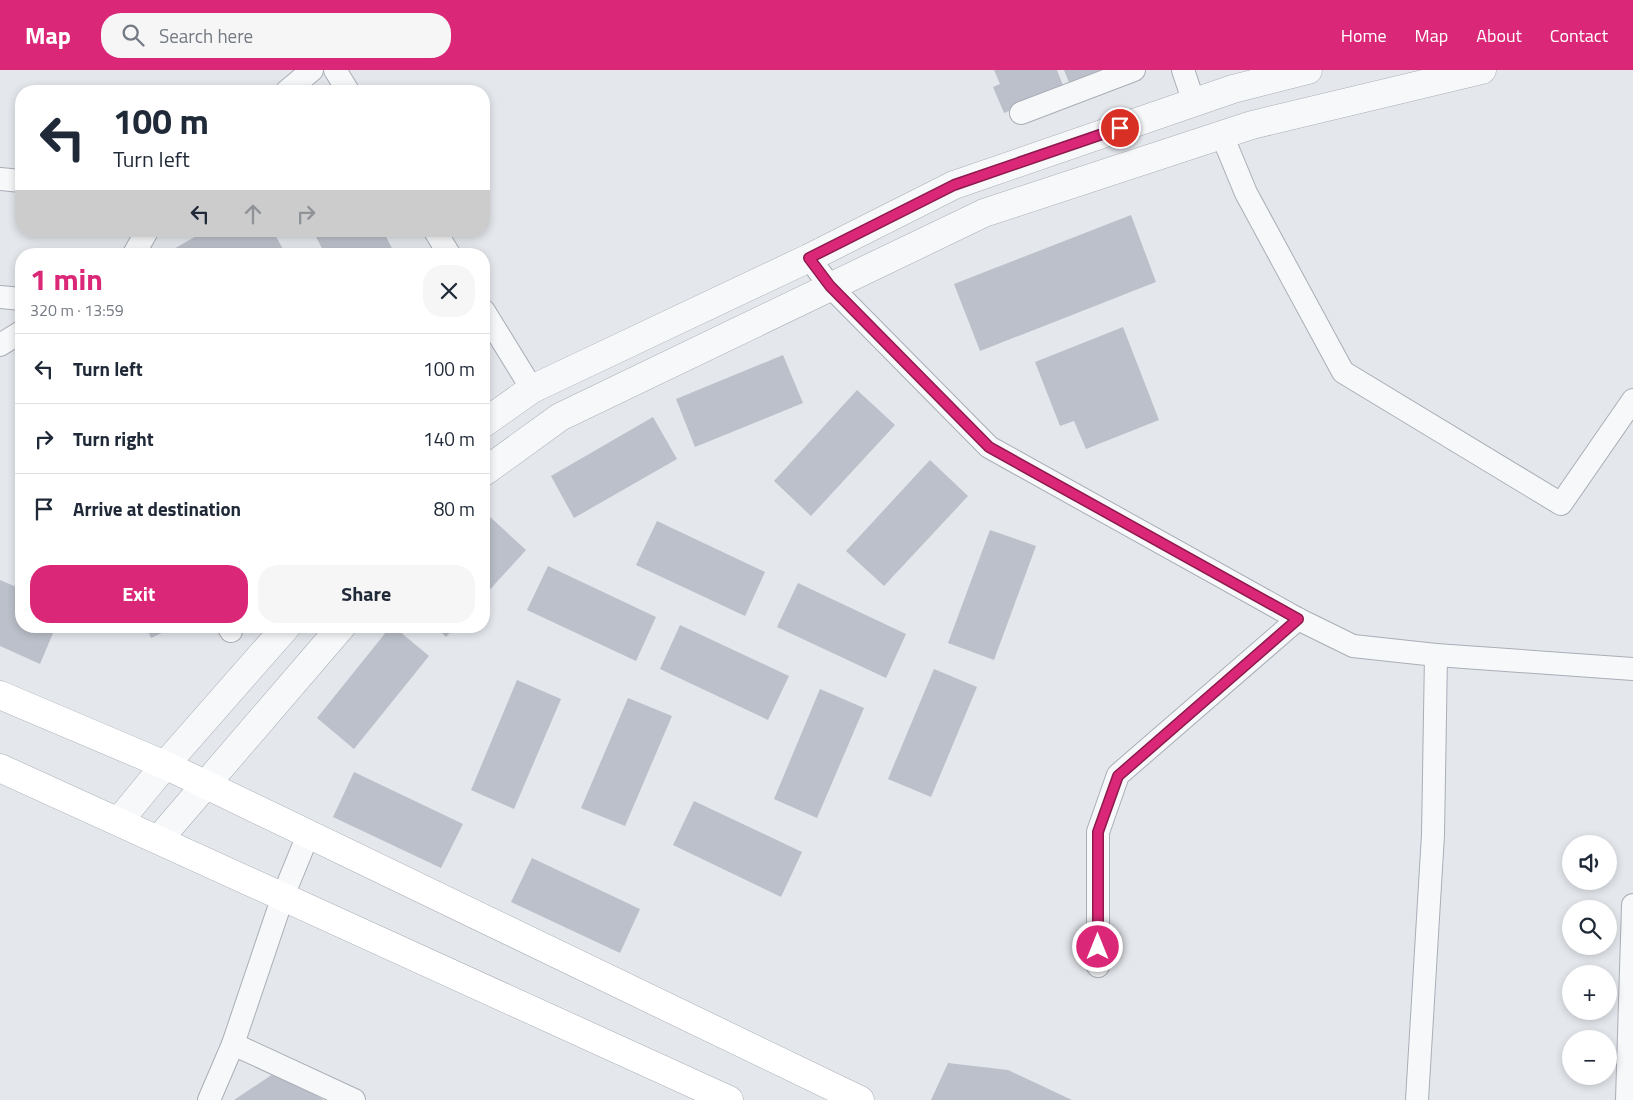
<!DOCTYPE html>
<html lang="en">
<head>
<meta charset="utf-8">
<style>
	:root { --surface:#fff; --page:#f6f6f7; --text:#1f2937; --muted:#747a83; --line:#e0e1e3; --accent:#db2777 }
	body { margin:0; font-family:"Titillium Web",sans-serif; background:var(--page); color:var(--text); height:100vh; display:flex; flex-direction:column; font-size:19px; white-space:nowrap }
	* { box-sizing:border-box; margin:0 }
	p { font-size:16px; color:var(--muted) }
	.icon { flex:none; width:28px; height:28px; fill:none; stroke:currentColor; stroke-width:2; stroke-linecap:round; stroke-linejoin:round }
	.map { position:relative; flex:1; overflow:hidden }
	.sheet { position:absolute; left:15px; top:178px; width:475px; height:385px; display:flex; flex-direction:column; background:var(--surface); border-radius:20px; box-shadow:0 2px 8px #0003 }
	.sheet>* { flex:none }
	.guide { position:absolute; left:15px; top:15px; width:475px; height:152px; border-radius:20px; box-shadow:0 2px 8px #0003; background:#fff; color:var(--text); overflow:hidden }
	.buttons { position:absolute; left:1562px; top:765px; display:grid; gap:10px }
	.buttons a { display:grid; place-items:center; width:55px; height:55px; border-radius:50%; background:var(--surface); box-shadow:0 2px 8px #0003; font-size:25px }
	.pin { position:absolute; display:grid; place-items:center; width:42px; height:42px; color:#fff; margin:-21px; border:2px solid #fff; border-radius:50%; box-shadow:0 1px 5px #0007 }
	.me { position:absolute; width:55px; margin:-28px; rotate:0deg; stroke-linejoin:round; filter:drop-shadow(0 0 4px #0008) }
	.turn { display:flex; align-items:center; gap:18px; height:105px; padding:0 15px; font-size:22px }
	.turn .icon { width:65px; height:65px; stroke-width:2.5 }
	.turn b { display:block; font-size:35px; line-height:42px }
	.lanes { display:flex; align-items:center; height:48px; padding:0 15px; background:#0003; justify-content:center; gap:25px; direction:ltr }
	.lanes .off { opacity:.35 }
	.round { display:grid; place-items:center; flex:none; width:52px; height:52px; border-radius:20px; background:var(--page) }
	.summary { display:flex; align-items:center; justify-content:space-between; height:85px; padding:0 15px }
	h1 { font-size:30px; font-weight:700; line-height:38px; color:var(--accent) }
	.primary-button { display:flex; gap:10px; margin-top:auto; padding:10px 15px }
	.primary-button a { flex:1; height:58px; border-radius:20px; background:var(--accent); color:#fff; font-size:20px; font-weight:700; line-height:58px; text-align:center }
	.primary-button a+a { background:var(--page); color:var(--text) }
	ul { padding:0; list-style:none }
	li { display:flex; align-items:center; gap:15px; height:70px; padding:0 15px; border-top:1px solid var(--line) }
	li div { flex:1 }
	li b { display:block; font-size:19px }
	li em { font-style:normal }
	header { display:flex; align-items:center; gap:30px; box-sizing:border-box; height:70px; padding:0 25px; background:var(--accent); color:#fff }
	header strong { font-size:24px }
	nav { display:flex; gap:28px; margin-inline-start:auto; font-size:18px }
	.search { width:350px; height:45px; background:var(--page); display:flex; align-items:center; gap:12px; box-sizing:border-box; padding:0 18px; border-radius:20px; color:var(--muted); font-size:19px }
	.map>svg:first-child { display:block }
</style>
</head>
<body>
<header>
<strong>Map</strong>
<div class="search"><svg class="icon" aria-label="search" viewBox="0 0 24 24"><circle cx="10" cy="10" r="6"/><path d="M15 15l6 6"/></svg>Search here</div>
<nav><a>Home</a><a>Map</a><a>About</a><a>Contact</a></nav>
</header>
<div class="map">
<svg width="1633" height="1030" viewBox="0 0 1633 1030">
	<rect width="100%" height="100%" fill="#e4e7ec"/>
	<!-- building -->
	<g fill="#bbc0ca">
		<polygon points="994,0 1057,0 1064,18 1004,43 993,17 1000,14"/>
		<polygon points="1064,0 1106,0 1070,15"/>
		<polygon points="1131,145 1156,212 980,281 954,214"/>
		<polygon points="205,161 273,161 284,181 279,184 174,184 172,180"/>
		<polygon points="313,161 383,161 395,184 325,184"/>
		<polygon points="1123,257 1159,350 1086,379 1074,351 1060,356 1035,292"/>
		<polygon points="783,285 803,333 695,377 676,329"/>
		<polygon points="857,320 895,355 811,446 774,411"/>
		<polygon points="653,347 677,389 574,448 551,406"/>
		<polygon points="930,390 968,426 884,516 846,481"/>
		<polygon points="489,446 526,480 484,526 484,452"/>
		<polygon points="657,451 765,502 745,546 636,495"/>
		<polygon points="990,460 1036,476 994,590 948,573"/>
		<polygon points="548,496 656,547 636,591 527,540"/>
		<polygon points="0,510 21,519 21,556 56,556 40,594 0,576"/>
		<polygon points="798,513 906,564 886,608 777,557"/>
		<polygon points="680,555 789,606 768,650 660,599"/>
		<polygon points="146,556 177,556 151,568"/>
		<polygon points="391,556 393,556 429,586 354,679 317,648"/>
		<polygon points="435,556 456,556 446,567"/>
		<polygon points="934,599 977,617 931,727 888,709"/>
		<polygon points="517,610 561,629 514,739 471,720"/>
		<polygon points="820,619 864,638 817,748 774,729"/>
		<polygon points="628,628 672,646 625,756 581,738"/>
		<polygon points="354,702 463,754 441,798 333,747"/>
		<polygon points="694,731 802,782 781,827 673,775"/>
		<polygon points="532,788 640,839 620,883 511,832"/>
		<polygon points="948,993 1008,1000 1072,1030 931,1030"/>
		<polygon points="276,1002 324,1030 234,1030"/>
	</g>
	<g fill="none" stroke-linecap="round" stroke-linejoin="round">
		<defs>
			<g id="minor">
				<polyline points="335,0 348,21"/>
				<polyline points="1183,0 1194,33"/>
				<polyline points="287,21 312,0"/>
				<polyline points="1021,43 1134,0"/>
				<polyline points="1222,65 1246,123 1343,302 1561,434 1633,330"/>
				<polyline points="0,109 21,111"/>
				<polyline points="435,161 449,184"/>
				<polyline points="134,184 147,161"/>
				<polyline points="809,188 830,216 989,377 1298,549 1353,576 1436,585 1633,599"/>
				<polyline points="0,227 21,229"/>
				<polyline points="484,241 532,319"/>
				<polyline points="0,275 21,262"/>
				<polyline points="228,556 231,561"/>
				<polyline points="1098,896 1098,762 1118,705 1298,549"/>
				<polyline points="233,974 354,1030"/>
				<polyline points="209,1030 233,974 283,826 308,765"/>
				<polyline points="1417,1030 1433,765 1436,585"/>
				<polyline points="1627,1030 1633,835"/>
			</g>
			<g id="tertiary">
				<polyline points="484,353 532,319 809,188 954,115 1233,19 1308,0"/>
				<polyline points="484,402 560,347 984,143 1252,55 1482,0"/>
				<polyline points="119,751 165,695 287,556"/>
				<polyline points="159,769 342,556"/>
			</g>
			<g id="secondary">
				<polyline points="0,625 165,695 860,1030"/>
				<polyline points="0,698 729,1030"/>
			</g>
		</defs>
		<!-- minor casing -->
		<use href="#minor" stroke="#a9aeb7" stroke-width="24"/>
		<!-- tertiary casing -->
		<use href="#tertiary" stroke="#a9aeb7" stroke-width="29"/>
		<!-- secondary casing -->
		<use href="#secondary" stroke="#a9aeb7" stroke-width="29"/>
		<!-- minor -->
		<use href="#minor" stroke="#f7f8fa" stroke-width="22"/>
		<!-- tertiary -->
		<use href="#tertiary" stroke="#f7f8fa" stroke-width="28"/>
		<!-- secondary -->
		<use href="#secondary" stroke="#fff" stroke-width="28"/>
	</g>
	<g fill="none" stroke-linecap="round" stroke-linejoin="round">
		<defs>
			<polyline id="route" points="1098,877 1098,762 1118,706 1298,549 989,377 830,216 809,188 954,115 1120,58"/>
		</defs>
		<!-- route casing -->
		<use href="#route" stroke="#8e194d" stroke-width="12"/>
		<!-- route -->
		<use href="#route" stroke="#db2777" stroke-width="9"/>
	</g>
</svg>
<div class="buttons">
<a><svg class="icon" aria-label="sound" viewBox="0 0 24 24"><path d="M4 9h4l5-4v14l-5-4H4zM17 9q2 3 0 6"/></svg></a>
<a><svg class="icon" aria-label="search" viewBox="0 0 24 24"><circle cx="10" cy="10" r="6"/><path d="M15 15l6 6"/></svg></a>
<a>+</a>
<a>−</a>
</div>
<div class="pin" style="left:1120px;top:58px;background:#d93025"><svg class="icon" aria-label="arrive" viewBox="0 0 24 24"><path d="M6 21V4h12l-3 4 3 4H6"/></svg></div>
<svg class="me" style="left:1098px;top:877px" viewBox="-20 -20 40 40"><circle r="17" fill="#db2777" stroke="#fff" stroke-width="3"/><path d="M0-11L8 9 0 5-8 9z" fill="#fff"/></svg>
<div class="guide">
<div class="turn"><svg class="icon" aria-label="left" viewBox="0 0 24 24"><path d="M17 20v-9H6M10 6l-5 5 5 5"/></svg><div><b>100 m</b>Turn left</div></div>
<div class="lanes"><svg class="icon" aria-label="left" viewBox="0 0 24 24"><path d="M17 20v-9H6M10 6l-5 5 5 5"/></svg><svg class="icon off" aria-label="ahead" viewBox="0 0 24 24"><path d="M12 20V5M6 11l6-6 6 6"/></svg><svg class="icon off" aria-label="right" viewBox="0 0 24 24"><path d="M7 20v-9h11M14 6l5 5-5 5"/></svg></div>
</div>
<section class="sheet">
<div class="summary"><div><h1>1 min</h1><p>320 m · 13:59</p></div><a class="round"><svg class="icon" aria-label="close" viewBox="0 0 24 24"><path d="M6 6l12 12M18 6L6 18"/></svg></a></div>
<ul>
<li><svg class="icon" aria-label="left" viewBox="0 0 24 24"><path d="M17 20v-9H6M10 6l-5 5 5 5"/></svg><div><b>Turn left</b></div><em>100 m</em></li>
<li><svg class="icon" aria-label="right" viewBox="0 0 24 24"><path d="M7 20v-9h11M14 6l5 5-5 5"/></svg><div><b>Turn right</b></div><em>140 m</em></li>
<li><svg class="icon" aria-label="arrive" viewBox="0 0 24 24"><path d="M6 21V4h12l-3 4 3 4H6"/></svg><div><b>Arrive at destination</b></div><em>80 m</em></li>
</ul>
<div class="primary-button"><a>Exit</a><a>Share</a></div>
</section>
</div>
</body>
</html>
